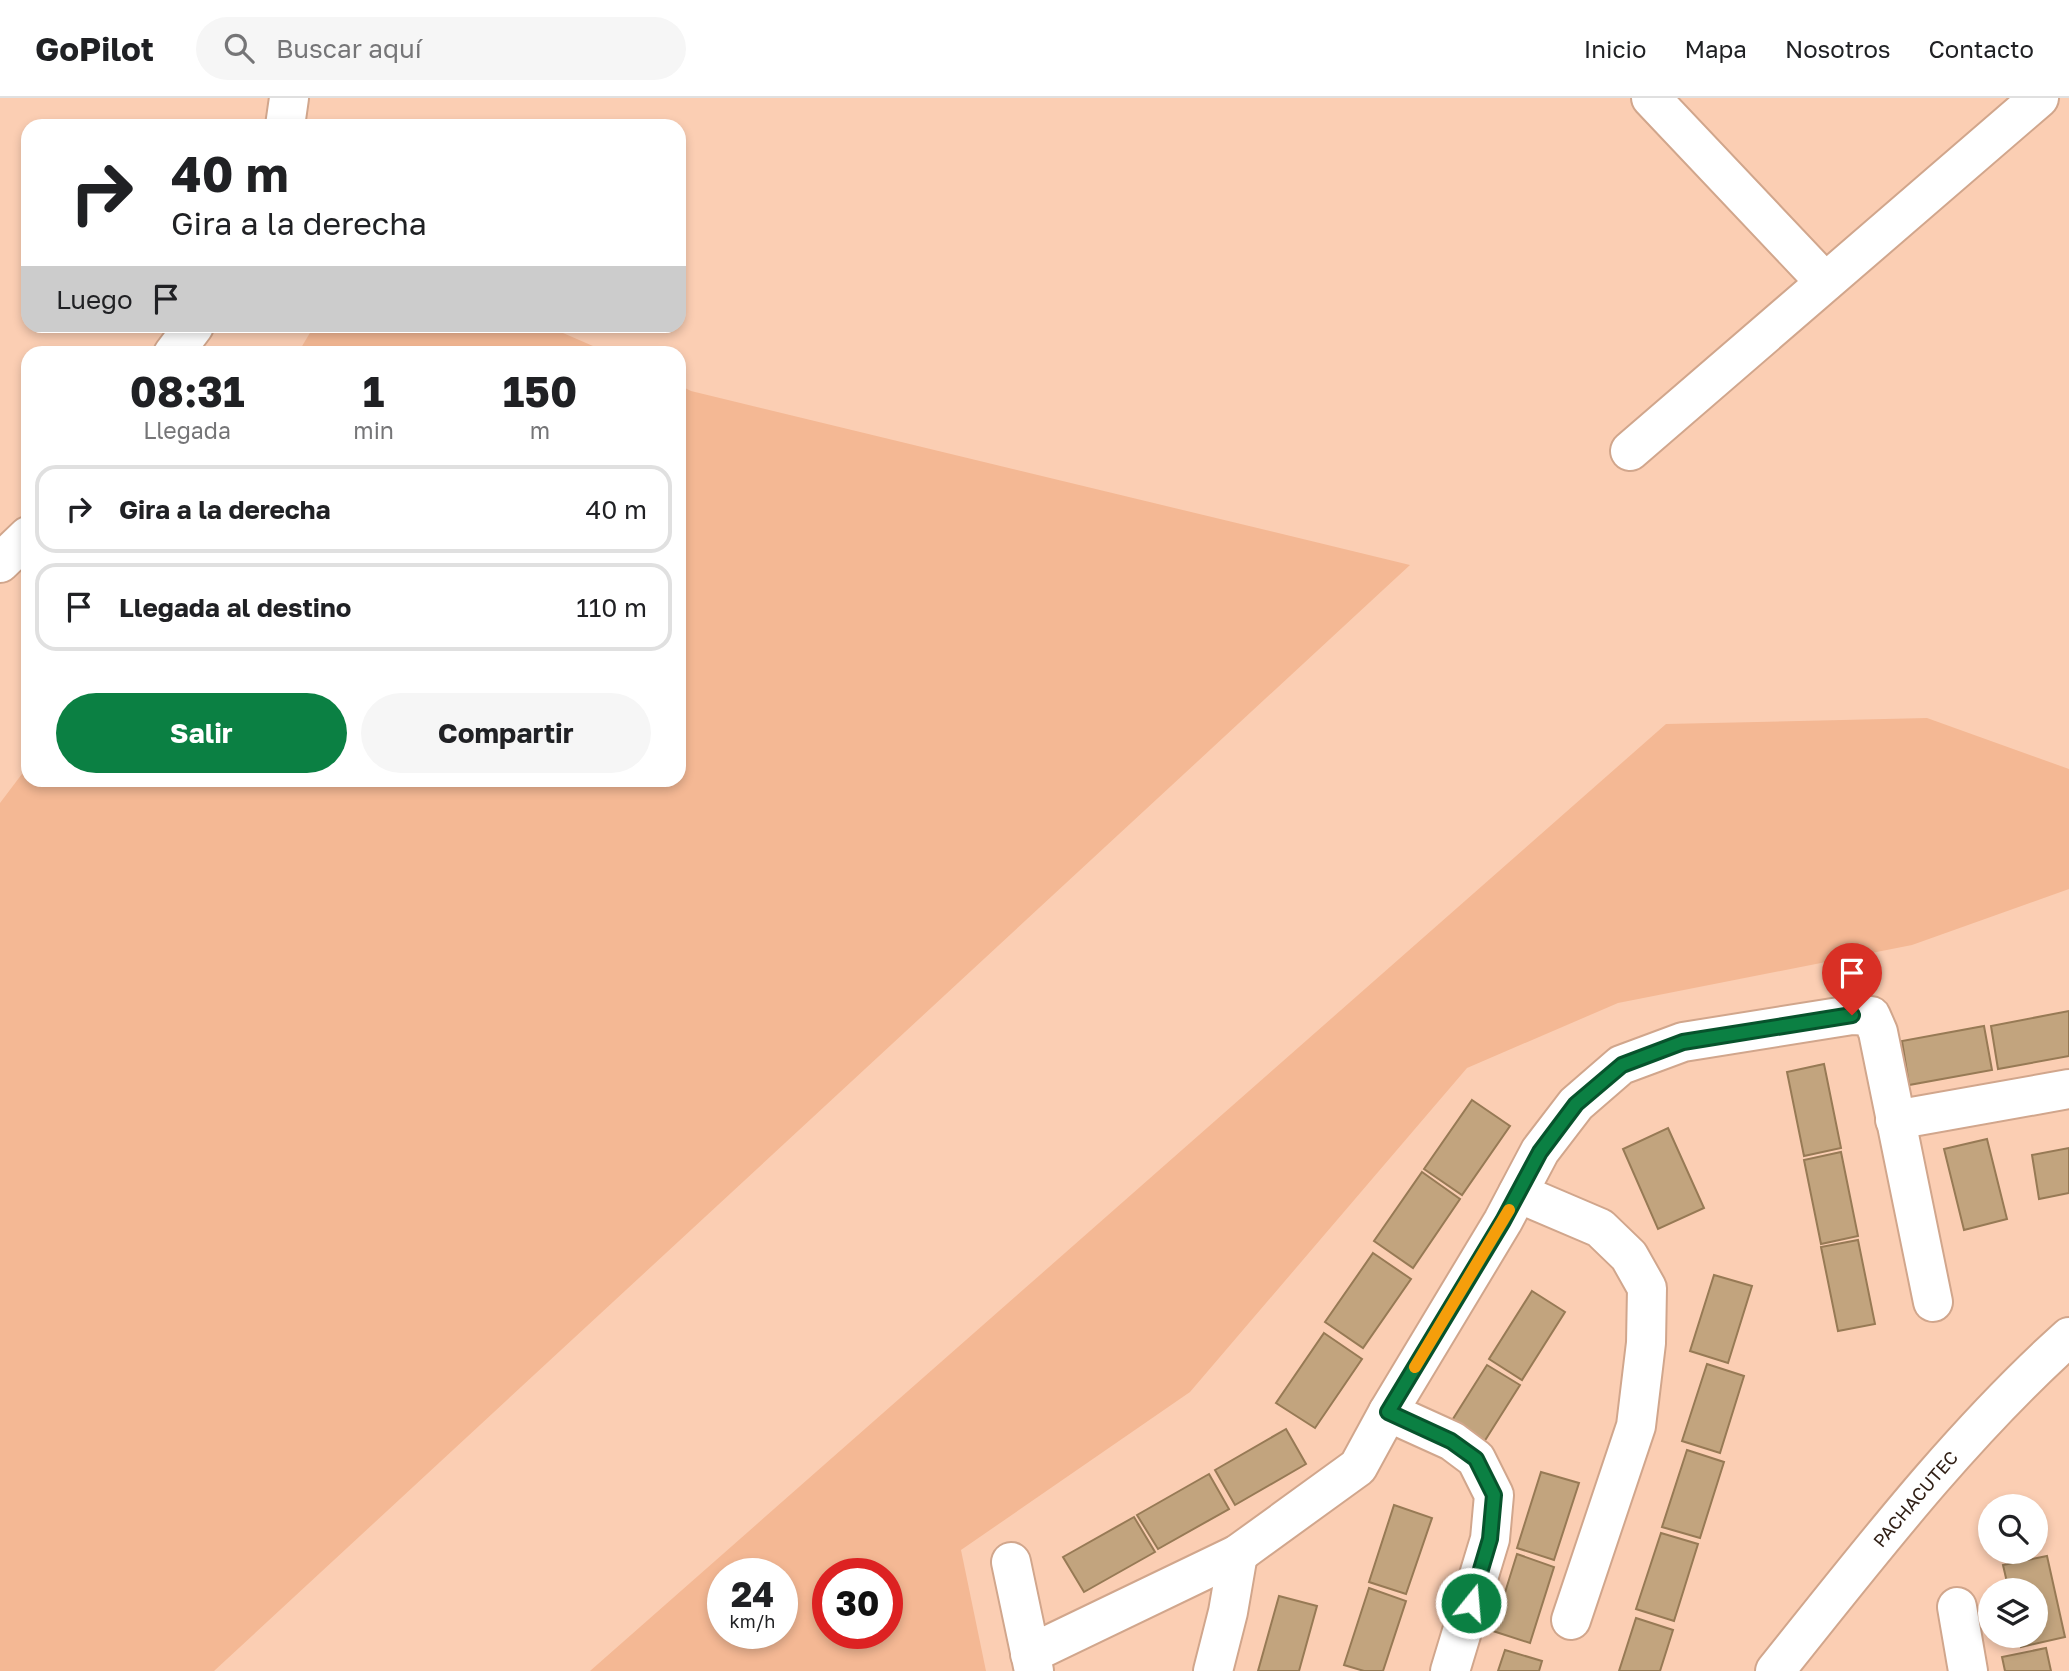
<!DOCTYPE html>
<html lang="es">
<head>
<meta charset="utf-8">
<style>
	:root { --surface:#fff; --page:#f6f6f6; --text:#202124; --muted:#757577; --line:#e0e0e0; --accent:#0b8043 }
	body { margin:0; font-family:"Golos Text",sans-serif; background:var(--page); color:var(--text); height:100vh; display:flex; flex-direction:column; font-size:26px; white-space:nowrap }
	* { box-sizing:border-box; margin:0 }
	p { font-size:23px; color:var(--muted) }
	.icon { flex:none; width:38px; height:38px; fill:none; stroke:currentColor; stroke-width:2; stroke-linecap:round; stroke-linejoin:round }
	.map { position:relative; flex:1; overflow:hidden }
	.panel { position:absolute; left:21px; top:248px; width:665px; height:441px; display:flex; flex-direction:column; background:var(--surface); border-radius:21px; box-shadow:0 4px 10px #0003 }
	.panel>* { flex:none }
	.guide { position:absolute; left:21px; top:21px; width:665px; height:214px; border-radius:21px; box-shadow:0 4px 10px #0003; background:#fff; color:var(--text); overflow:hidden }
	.fabs { position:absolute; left:1978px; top:1396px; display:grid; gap:14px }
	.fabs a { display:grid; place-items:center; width:70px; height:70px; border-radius:50%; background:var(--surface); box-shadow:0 4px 10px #0003; font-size:35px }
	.speed { position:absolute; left:707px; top:1460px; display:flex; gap:14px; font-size:35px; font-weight:700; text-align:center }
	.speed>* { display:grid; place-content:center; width:91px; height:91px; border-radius:50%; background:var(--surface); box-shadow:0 4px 10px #0003; line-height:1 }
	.speed small { font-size:18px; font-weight:400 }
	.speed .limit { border:10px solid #d22; background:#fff; color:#111 }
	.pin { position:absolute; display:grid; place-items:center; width:60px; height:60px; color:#fff; margin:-72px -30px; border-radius:50% 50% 50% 0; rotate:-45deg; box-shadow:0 0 7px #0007 }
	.pin .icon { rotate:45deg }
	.me { position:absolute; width:77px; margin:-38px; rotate:17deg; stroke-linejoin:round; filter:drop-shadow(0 0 5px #0008) }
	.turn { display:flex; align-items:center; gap:24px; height:147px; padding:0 35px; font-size:32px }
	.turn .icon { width:91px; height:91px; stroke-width:2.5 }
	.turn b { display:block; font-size:49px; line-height:60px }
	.then { display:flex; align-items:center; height:66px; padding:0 35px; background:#0003; gap:14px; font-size:26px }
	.eta { display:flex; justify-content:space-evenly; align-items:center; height:119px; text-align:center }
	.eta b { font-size:42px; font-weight:700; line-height:49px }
	.cta { display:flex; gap:14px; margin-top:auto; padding:14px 35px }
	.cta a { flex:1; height:80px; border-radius:42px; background:var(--accent); color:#fff; font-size:28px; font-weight:700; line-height:80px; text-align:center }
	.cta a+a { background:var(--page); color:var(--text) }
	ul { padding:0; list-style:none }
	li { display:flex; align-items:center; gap:21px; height:88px; margin:0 14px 10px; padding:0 21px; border:4px solid var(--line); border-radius:21px }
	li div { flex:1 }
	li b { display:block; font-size:26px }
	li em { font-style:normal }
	header { display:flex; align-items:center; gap:42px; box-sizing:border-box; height:98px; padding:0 35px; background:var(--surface); border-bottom:2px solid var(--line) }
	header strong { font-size:33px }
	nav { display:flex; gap:38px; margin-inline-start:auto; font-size:24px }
	.search { width:490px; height:63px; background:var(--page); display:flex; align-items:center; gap:18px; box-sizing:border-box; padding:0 24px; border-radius:38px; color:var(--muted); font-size:26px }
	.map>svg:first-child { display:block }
</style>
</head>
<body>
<header>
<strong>GoPilot</strong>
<div class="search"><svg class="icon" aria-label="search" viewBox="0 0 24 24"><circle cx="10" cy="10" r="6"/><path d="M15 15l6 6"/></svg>Buscar aquí</div>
<nav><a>Inicio</a><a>Mapa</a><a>Nosotros</a><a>Contacto</a></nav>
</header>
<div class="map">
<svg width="2069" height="1573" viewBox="0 0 2069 1573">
	<rect width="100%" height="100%" fill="#fbceb3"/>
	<!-- green -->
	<g fill="#f4b894" fill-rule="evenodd">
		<polygon points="314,228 547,228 609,255 298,255"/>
		<polygon points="679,287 691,293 1410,467 214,1573 0,1573 0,705 28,668 28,682 679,682"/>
		<path d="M1927,620l142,51v120l-157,56 -294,58 -151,65 -277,324 -229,158 25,121h-396l1076,-947zM723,1475h59v60h-59zM828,1475h59v60h-59z"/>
	</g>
	<!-- building -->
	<g fill="#c2a47e" stroke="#977a55" stroke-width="2">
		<polygon points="2069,913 2069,958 1998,971 1991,928"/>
		<polygon points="1984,928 1992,972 1909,987 1902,943"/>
		<polygon points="1824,966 1841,1050 1804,1058 1787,974"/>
		<polygon points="1472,1002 1510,1028 1462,1097 1424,1071"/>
		<polygon points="1668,1030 1704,1110 1658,1131 1623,1051"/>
		<polygon points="1987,1041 2007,1121 1964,1132 1944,1051"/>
		<polygon points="2069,1050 2069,1095 2039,1101 2032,1057"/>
		<polygon points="1841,1054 1858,1138 1821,1146 1804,1062"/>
		<polygon points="1422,1074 1460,1101 1413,1170 1374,1143"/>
		<polygon points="1858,1142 1875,1226 1838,1233 1821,1149"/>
		<polygon points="1373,1155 1411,1181 1363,1250 1325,1224"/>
		<polygon points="1714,1177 1752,1188 1728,1265 1690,1253"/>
		<polygon points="1532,1193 1565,1214 1522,1282 1489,1261"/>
		<polygon points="1324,1235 1362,1261 1315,1330 1276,1305"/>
		<polygon points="1707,1266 1744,1278 1720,1355 1682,1343"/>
		<polygon points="1487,1267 1520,1287 1479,1352 1446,1332"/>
		<polygon points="1286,1331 1306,1366 1235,1407 1215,1372"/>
		<polygon points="1687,1352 1724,1364 1700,1440 1662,1429"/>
		<polygon points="1541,1374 1579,1385 1554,1462 1517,1450"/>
		<polygon points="1209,1376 1229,1411 1158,1451 1137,1417"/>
		<polygon points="1394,1407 1432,1420 1406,1496 1369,1484"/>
		<polygon points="1134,1419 1155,1454 1084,1494 1063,1459"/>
		<polygon points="1661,1435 1698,1446 1674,1523 1636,1511"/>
		<polygon points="1517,1456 1554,1469 1530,1545 1493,1533"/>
		<polygon points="2047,1458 2065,1539 2021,1549 2019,1538 2035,1538 2035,1493 2009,1493 2003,1467"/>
		<polygon points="1369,1490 1406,1503 1383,1573 1364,1573 1344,1567"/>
		<polygon points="1279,1498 1317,1508 1299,1573 1258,1573"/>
		<polygon points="1636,1520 1673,1532 1660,1573 1619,1573"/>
		<polygon points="2046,1550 2051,1573 2005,1573 2002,1559"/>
		<polygon points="1505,1552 1542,1563 1539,1573 1498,1573"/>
	</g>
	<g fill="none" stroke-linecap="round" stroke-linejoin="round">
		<defs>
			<g id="minor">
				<polyline points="1651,0 1825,184"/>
				<polyline points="285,28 289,0"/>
				<polyline points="173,256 194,228"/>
				<polyline points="1630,353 2039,0"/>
				<polyline points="0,465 28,438"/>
				<polyline points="1895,1022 2069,991"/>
				<polyline points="1518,1095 1600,1130 1629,1158 1647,1190 1646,1245 1636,1328 1571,1522"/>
				<polyline points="1388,1314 1452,1343 1476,1361 1494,1397 1490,1441 1450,1573"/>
				<polyline points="1011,1464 1034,1573"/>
				<polyline points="1957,1509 1968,1573"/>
				<polyline points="1030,1556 1238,1456 1358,1369 1388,1314 1503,1123 1540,1053 1576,1006 1621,967 1683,944 1852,917 1871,918 1878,934 1933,1204"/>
				<polyline points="1213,1573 1228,1514 1238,1456"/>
				<path id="s1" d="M1775,1573c93,-116 183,-234 294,-334"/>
			</g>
		</defs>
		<!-- minor casing -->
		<use href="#minor" stroke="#d1a68c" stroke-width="42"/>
		<!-- minor -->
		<use href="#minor" stroke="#fff" stroke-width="38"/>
	</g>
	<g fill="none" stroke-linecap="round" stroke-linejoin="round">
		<defs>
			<polyline id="route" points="1471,1505 1490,1441 1494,1397 1476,1361 1451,1343 1388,1314 1503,1123 1540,1054 1576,1006 1622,967 1683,944 1852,917"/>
		</defs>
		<!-- route casing -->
		<use href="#route" stroke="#07532c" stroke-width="18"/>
		<!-- route -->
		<use href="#route" stroke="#0b8043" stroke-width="12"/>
		<!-- slow -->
		<polyline stroke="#f59e0b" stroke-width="12" points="1415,1269 1509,1112"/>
	</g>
	<g text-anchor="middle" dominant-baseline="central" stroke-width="7" stroke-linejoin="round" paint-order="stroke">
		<!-- street labels -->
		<g font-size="18" fill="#312016" stroke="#fdf9f6">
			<text stroke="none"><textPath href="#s1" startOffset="222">PACHACUTEC</textPath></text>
		</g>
	</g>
</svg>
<div class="fabs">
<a><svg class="icon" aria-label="search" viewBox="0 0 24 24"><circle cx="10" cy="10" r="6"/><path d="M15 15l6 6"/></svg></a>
<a><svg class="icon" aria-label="layers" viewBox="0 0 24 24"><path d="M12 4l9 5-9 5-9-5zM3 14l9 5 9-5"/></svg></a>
</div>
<div class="speed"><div>24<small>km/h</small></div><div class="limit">30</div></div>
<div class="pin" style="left:1852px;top:917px;background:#d93025"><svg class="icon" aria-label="arrive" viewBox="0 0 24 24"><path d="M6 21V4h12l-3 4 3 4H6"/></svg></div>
<svg class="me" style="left:1471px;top:1505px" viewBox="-20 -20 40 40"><circle r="17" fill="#0b8043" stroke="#fff" stroke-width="3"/><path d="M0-11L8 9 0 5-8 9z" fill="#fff"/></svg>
<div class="guide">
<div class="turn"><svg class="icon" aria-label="right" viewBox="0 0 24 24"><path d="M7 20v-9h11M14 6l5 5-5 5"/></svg><div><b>40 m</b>Gira a la derecha</div></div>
<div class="then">Luego<svg class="icon" aria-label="arrive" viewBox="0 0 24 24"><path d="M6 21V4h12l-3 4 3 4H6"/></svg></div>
</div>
<section class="panel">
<div class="eta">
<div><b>08:31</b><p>Llegada</p></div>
<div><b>1</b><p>min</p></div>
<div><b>150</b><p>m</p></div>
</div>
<ul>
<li><svg class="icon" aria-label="right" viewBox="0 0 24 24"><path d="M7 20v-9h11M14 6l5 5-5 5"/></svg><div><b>Gira a la derecha</b></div><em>40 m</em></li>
<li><svg class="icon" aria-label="arrive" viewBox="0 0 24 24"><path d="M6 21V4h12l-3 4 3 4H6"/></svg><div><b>Llegada al destino</b></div><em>110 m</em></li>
</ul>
<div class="cta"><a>Salir</a><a>Compartir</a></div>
</section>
</div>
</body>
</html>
